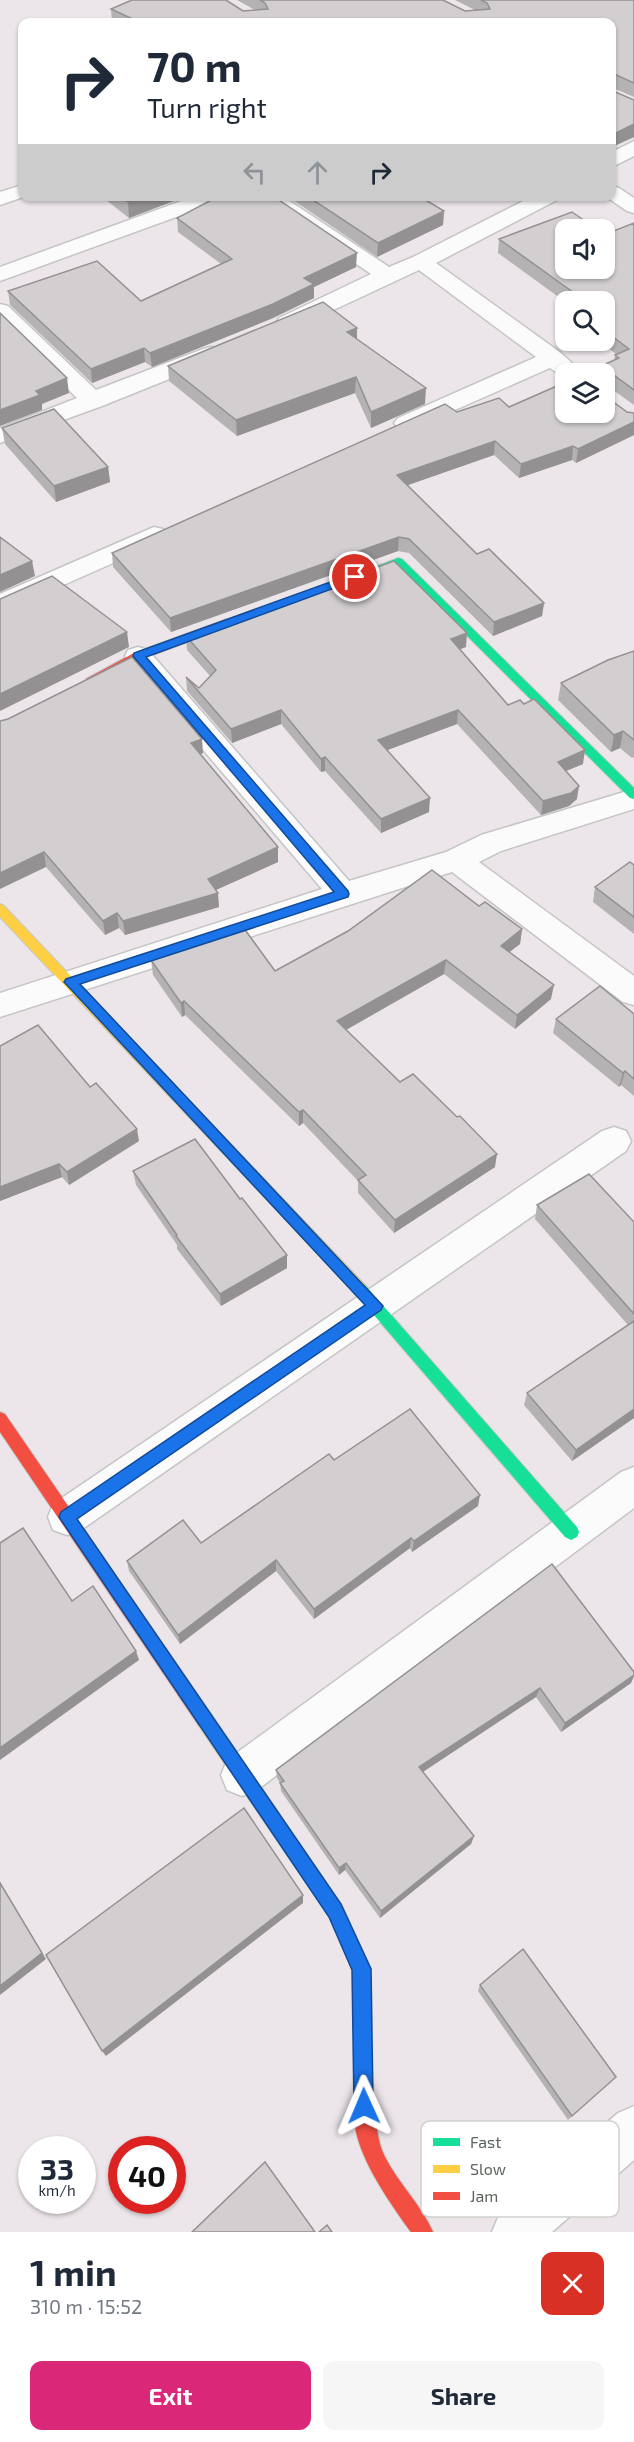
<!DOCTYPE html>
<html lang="en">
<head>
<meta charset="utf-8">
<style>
	:root { --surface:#fff; --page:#f6f6f7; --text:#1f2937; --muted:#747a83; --accent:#db2777 }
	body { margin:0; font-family:"Exo 2",sans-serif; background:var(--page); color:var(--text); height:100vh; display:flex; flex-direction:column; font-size:22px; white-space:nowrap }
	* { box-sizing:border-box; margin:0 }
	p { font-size:20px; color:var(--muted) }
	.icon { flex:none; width:33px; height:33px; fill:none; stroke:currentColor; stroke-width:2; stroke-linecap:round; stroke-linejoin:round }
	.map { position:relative; height:2232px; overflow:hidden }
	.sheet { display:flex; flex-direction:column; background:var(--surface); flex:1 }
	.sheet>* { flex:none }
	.guide { position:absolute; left:18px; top:18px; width:598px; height:183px; border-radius:12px; box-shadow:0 2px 4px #0004; background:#fff; color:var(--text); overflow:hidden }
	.tools { position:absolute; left:555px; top:219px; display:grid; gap:12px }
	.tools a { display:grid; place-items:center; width:60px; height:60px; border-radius:12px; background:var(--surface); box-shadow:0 2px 4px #0004; font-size:30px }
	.speed { position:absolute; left:18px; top:2136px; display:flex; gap:12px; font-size:30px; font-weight:700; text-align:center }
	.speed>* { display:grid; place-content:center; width:78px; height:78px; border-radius:50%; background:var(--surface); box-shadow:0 2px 4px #0004; line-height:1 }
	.speed small { font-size:15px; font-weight:400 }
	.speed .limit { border:9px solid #d22; background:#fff; color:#111 }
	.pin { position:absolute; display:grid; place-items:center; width:51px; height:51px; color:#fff; margin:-26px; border:3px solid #fff; border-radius:50%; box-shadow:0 2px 6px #0007 }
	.me { position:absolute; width:66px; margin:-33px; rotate:359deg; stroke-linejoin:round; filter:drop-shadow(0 0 4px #0008) }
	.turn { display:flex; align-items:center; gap:21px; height:126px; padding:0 30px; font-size:27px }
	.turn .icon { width:78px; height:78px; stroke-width:2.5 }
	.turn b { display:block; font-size:42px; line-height:51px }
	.lanes { display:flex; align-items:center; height:57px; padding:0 30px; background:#0003; justify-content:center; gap:30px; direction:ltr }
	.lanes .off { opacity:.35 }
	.round { display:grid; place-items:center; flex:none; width:63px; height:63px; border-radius:12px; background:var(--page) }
	.headline { display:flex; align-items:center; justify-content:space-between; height:102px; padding:0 30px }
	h1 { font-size:36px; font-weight:700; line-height:45px }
	.action { display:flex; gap:12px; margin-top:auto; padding:12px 30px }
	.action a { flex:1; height:69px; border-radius:12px; background:var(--accent); color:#fff; font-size:24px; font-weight:700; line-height:69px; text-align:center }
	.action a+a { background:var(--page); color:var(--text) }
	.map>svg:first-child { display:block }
</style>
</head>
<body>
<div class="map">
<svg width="634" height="2232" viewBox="0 0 634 2232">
	<rect width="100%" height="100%" fill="#ece6ea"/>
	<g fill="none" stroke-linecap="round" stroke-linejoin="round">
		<defs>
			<g id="street">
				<polygon points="634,141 634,156 612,167 612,152"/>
				<polygon points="22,185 22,196 26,196 0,205 0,192"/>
				<polygon points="612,186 619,188 634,198 634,213 627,211 605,196 612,196"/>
				<polygon points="195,196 226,196 223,200 0,281 0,267"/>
				<polygon points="257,196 282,196 389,267 413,257 533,196 560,196 557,200 436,263 561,353 584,374 566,374 566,379 550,368 414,428 406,430 398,428 394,423 398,418 536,357 419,270 295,328 287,330 279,328 276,323 279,318 371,274"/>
				<polygon points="0,304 8,306 96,390 203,349 211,347 219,349 222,354 219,359 102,406 0,443 0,428 77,398 0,323"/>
				<polygon points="154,527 163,529 167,535 163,541 0,613 0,594"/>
				<polygon points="138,647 148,650 349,881 446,852 481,835 634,789 634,809 501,851 479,862 634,976 634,1005 623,1002 452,872 0,1017 0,993 322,889 128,662 125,656 128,650"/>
				<polygon points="614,1127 626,1131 631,1141 626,1151 81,1530 67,1535 53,1530 48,1517 53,1504 602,1131"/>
				<polygon points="634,1467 634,1508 257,1790 242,1796 227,1790 221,1775 227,1760 621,1472"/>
				<polygon points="634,2106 634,2160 552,2232 492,2232 499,2215 618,2113"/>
			</g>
			<g id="fast">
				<polygon points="398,558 402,559 634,788 634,799 630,798 396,565 354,580 349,577"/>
				<polygon points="360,1283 365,1285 577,1527 579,1532 577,1537 571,1540 565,1537 355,1293 353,1289 355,1285"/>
			</g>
			<g id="slow">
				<polygon points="0,904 4,906 365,1285 367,1289 365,1293 360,1295 355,1293 0,917"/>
				<polygon points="205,1712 211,1714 341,1904 371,1969 373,2110 371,2117 364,2119 357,2117 355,2110 353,1970 329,1916 199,1726 197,1720 199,1714"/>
			</g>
			<g id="jam">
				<polygon points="227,619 231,620 231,626 142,659 96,682 92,683 86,679 134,653"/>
				<polygon points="0,1412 5,1414 211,1714 213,1720 211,1726 205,1728 199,1726 0,1432"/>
				<path d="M364,2101l7,2c7,18 5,37 14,54 13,26 37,49 48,75h-22c-20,-28 -68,-93 -54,-129z"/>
			</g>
		</defs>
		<!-- street casing -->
		<use href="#street" stroke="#c4c5c4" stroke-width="3"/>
		<!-- fast casing -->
		<use href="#fast" stroke="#c6c7c6" stroke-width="2"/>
		<!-- slow casing -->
		<use href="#slow" stroke="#c6c7c6" stroke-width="2"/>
		<!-- jam casing -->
		<use href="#jam" stroke="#c6c7c6" stroke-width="2"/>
		<!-- street -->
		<use href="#street" fill="#fcfbfc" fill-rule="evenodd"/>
		<!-- fast -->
		<use href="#fast" fill="#16e098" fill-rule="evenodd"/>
		<!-- slow -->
		<use href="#slow" fill="#ffcf43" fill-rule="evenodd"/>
		<!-- jam -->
		<use href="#jam" fill="#f24e42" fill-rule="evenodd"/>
	</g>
	<!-- wall -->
	<g fill="#b5b2b4">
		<polygon points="237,0 443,0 465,11 475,10 455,0 634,0 634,97 613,88 613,91 634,100 634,137 612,147 612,22 112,22 111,9 243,11 255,10"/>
		<polygon points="101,196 179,196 179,199 129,218"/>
		<polygon points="287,196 419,196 444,211 443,225 377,257"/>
		<polygon points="177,218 356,267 314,287 314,298 273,318 152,367 145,362 92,383 10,305 8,291 141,301 221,264 178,232"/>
		<polygon points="634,223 634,405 613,390 604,389 604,374 614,360 615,355 616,354 598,340 604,340 604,302 566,302 566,316 563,314 564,301 498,253 499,239 606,234"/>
		<polygon points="357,328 357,339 425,404 371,428 355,393 237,436 169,381 168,366"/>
		<polygon points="509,407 627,412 634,413 634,435 576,463 572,460 519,478 494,455 407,485 477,554 544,603 542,616 493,636 409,553 398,551 171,632 113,567 112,553 457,412"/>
		<polygon points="2,428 108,467 110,482 56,502 5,444"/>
		<polygon points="186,636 466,647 460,649 508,705 583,764 566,771 577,799 569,806 541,815 457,724 387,750 429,812 381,833 325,771 321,772 281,724 232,743 187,691 186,677 199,688 210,676 187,650"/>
		<polygon points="634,651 634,757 632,758 620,748 611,752 558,700 561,683"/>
		<polygon points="0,721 203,753 201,754 278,862 216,890 219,907 125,935 119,928 105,935 46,867"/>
		<polygon points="634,865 634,934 593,902 595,887"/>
		<polygon points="479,906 522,929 520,944 509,952 551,999 515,1029 444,974 346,1030 400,1082 495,1167 394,1233 358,1193 358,1181 303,1123 299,1126 185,1015 182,1017 153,975 151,960 275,971"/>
		<polygon points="634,1014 634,1096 621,1085 619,1087 553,1033 556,1019"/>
		<polygon points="0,1046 90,1087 139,1141 69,1185 62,1177 0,1201"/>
		<polygon points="133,1171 240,1199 287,1255 287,1268 221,1306 177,1249 177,1245 136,1185"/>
		<polygon points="537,1205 634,1222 634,1418 572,1461 524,1405 527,1393 628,1325 535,1219"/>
		<polygon points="334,1460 478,1506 412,1552 410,1548 314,1619 276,1571 180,1644 129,1571 127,1561 201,1543"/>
		<polygon points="552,1564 634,1672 634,1677 631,1683 561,1732 536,1697 423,1772 474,1836 471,1844 380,1918 345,1870 339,1875 281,1791 280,1783 277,1778 276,1770"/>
		<polygon points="480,1985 616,2077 568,2120 478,1991"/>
	</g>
	<!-- shaded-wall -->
	<g fill="#949192">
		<polygon points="634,124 634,137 612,147 612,135"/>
		<polygon points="144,196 179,196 179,199 129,218 128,202"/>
		<polygon points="444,211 443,225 377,257 378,243"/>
		<polygon points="357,253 356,267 314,287 314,298 273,318 152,367 150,353"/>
		<polygon points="357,328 357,343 347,332"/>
		<polygon points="144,348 145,362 92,383 91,369"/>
		<polygon points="356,377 355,393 237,436 236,420"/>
		<polygon points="67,378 69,393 42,404 42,410 0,426 0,410 36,391"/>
		<polygon points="426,388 425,404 371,428 371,412"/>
		<polygon points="634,422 634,435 576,463 578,449"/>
		<polygon points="495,441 494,455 397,489 397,475"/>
		<polygon points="573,446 572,460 519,478 521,464"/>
		<polygon points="108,467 110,482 56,502 54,486"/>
		<polygon points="399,537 398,551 171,632 170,618"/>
		<polygon points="32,561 35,576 0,592 0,575"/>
		<polygon points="544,603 542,616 493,636 494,622"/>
		<polygon points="127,632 129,647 0,711 0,694"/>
		<polygon points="467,633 466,647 450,653 451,639"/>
		<polygon points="281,710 281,724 232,743 231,729"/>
		<polygon points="458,710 457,724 377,754 378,740"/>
		<polygon points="623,731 620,748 611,752 614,735"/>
		<polygon points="202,739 203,753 192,758 191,743"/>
		<polygon points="585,750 583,764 556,775 558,762"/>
		<polygon points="325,757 325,771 321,772 321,759"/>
		<polygon points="579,786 577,799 569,806 541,815 543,801"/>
		<polygon points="430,798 429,812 381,833 381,819"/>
		<polygon points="278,847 278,862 209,893 208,879"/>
		<polygon points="44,852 46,867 0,889 0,873"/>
		<polygon points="218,893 219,907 125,935 123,921"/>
		<polygon points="117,913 119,928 105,935 103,921"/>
		<polygon points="522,929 520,944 499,960 501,946"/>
		<polygon points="446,960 444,974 337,1035 337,1021"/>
		<polygon points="554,985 551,999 515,1029 517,1015"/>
		<polygon points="184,1001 185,1015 182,1017 181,1003"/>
		<polygon points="625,1071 621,1085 619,1087 623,1073"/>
		<polygon points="303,1110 303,1123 299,1126 299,1112"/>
		<polygon points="137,1129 139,1141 69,1185 67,1172"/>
		<polygon points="497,1154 495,1167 394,1233 395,1220"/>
		<polygon points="59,1164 62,1177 0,1201 0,1187"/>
		<polygon points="287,1255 287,1268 221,1306 220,1294"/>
		<polygon points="634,1409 634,1418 572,1461 576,1450"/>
		<polygon points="480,1495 478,1506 412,1552 414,1541"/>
		<polygon points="411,1538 410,1548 314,1619 314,1609"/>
		<polygon points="276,1560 276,1571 180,1644 178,1635"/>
		<polygon points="136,1651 139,1660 0,1760 0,1748"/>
		<polygon points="634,1675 631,1683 561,1732 565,1723"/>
		<polygon points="540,1688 536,1697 418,1775 419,1767"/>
		<polygon points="474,1836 471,1844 380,1918 381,1911"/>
		<polygon points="346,1863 345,1870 339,1875 339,1868"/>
		<polygon points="0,1882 46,1959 0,1995"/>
		<polygon points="303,1895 303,1903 106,2056 102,2051"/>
	</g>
	<!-- building -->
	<g fill="#d3cfd1" stroke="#949192" stroke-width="1.5">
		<polygon points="132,0 226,0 243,11 268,9 265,3 260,0 443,0 465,11 490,9 487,3 481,0 634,0 634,83 612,73 612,22 139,22 111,9"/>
		<polygon points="612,74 613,91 634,100 634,124 612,135"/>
		<polygon points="120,196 144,196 128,202"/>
		<polygon points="219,196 273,196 357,253 304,278 314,284 273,304 150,353 144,348 91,369 8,291 97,261 141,301 232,259 177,218"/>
		<polygon points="307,196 419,196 444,211 378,243"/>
		<polygon points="572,212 598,230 566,230 566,268 604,268 604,234 606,234 634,223 634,390 615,376 605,374 604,378 604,374 583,374 619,358 615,355 629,349 604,330 604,302 567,302 564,300 577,295 499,239"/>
		<polygon points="323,302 357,328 347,332 426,388 371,412 356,377 236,420 168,366"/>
		<polygon points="0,313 67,378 36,391 40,395 0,410"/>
		<polygon points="566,382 566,412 604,412 604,395 627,412 634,413 634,422 578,449 573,446 521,464 495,441 397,475 477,554 489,549 544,603 494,622 409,539 399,537 170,618 112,553 445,404 457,412 499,398 509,407"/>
		<polygon points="54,409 108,467 54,486 2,428"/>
		<polygon points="0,537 32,561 0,575"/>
		<polygon points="394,561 467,633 451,639 508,705 520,700 524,704 534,699 585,750 558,762 579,786 571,793 543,801 458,710 378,740 430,798 381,819 325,757 321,759 281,710 231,729 186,677 199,688 216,670 186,636"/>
		<polygon points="52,576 127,632 0,694 0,599"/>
		<polygon points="634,651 634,740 623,731 614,735 561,683 608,660"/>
		<polygon points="132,657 202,739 191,743 278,847 208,879 218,893 123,921 117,913 103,921 44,852 0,873 0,721 8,719"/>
		<polygon points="630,862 634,865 634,917 595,887"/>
		<polygon points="432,870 479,906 485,902 522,929 501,946 554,985 517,1015 446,960 337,1021 400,1082 413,1074 457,1117 460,1116 497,1154 395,1220 358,1180 366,1175 303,1110 299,1112 184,1001 181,1003 151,960 168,951 243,927 275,971 348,931"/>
		<polygon points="600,986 634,1014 634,1079 625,1071 623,1073 556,1019"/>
		<polygon points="38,1025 90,1087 96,1083 137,1129 67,1172 59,1164 0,1187 0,1046"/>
		<polygon points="195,1139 240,1199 242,1198 287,1255 220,1294 176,1236 177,1235 133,1171"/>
		<polygon points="589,1174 634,1222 634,1314 537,1205"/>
		<polygon points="634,1321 634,1409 576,1450 527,1393"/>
		<polygon points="410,1409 480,1495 414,1541 411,1538 314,1609 276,1560 178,1635 127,1561 183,1520 201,1543 329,1454 334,1460"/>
		<polygon points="23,1528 72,1601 93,1586 136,1651 0,1748 0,1543"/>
		<polygon points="552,1564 634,1672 634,1675 565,1723 540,1688 419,1767 474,1836 381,1911 346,1863 339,1868 280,1783 284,1781 276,1770"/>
		<polygon points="244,1808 303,1895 102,2051 46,1955"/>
		<polygon points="0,1883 42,1953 0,1986"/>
		<polygon points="523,1949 616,2077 572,2116 480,1985"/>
		<polygon points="265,2162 315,2232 192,2232"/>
		<polygon points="327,2225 332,2232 319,2232"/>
	</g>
	<!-- route -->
	<polygon fill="#1a73e8" stroke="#114b97" stroke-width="1.5" points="355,573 360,577 359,579 146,657 348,891 349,894 348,897 80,984 383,1306 381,1310 77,1519 341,1904 371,1969 373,2106 370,2113 364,2116 357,2113 354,2106 352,1970 329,1917 59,1517 61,1512 365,1305 64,982 66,979 334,892 133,656 134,653"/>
	<!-- legend -->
	<rect x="421" y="2121" width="198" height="96" rx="9" fill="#fff" stroke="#ced1ce" stroke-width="1.5"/>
	<rect x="433" y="2138" width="27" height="8" fill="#16e098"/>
	<rect x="433" y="2165" width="27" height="8" fill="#ffcf43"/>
	<rect x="433" y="2192" width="27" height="8" fill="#f24e42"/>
	<g font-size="16" fill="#5b655d">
		<text x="470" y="2148">Fast</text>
		<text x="470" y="2175">Slow</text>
		<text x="470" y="2202">Jam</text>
	</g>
</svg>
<div class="tools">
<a><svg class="icon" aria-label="sound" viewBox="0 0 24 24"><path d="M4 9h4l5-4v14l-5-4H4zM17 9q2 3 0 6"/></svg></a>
<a><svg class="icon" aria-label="search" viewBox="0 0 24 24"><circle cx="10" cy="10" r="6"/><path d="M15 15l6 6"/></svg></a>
<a><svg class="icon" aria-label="layers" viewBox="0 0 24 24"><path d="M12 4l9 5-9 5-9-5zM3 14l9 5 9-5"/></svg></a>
</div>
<div class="speed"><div>33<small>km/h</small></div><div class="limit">40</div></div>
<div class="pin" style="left:355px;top:577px;background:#d93025"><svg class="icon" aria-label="arrive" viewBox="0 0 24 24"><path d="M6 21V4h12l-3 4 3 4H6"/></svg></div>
<svg class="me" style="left:364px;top:2106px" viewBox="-20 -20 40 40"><path d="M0-17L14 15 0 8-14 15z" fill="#1a73e8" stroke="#fff" stroke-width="4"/></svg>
<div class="guide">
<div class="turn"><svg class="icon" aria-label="right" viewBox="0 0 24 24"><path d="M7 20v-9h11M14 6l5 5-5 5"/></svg><div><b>70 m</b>Turn right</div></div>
<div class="lanes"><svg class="icon off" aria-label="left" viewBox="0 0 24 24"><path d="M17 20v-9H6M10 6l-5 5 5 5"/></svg><svg class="icon off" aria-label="ahead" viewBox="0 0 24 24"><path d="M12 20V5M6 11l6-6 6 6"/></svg><svg class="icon" aria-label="right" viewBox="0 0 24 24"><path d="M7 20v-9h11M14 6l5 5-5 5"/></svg></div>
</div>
</div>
<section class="sheet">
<div class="headline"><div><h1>1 min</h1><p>310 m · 15:52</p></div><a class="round" style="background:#d93025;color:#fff"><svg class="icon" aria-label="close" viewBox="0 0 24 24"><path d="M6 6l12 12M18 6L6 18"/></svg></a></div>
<div class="action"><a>Exit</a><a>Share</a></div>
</section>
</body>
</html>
